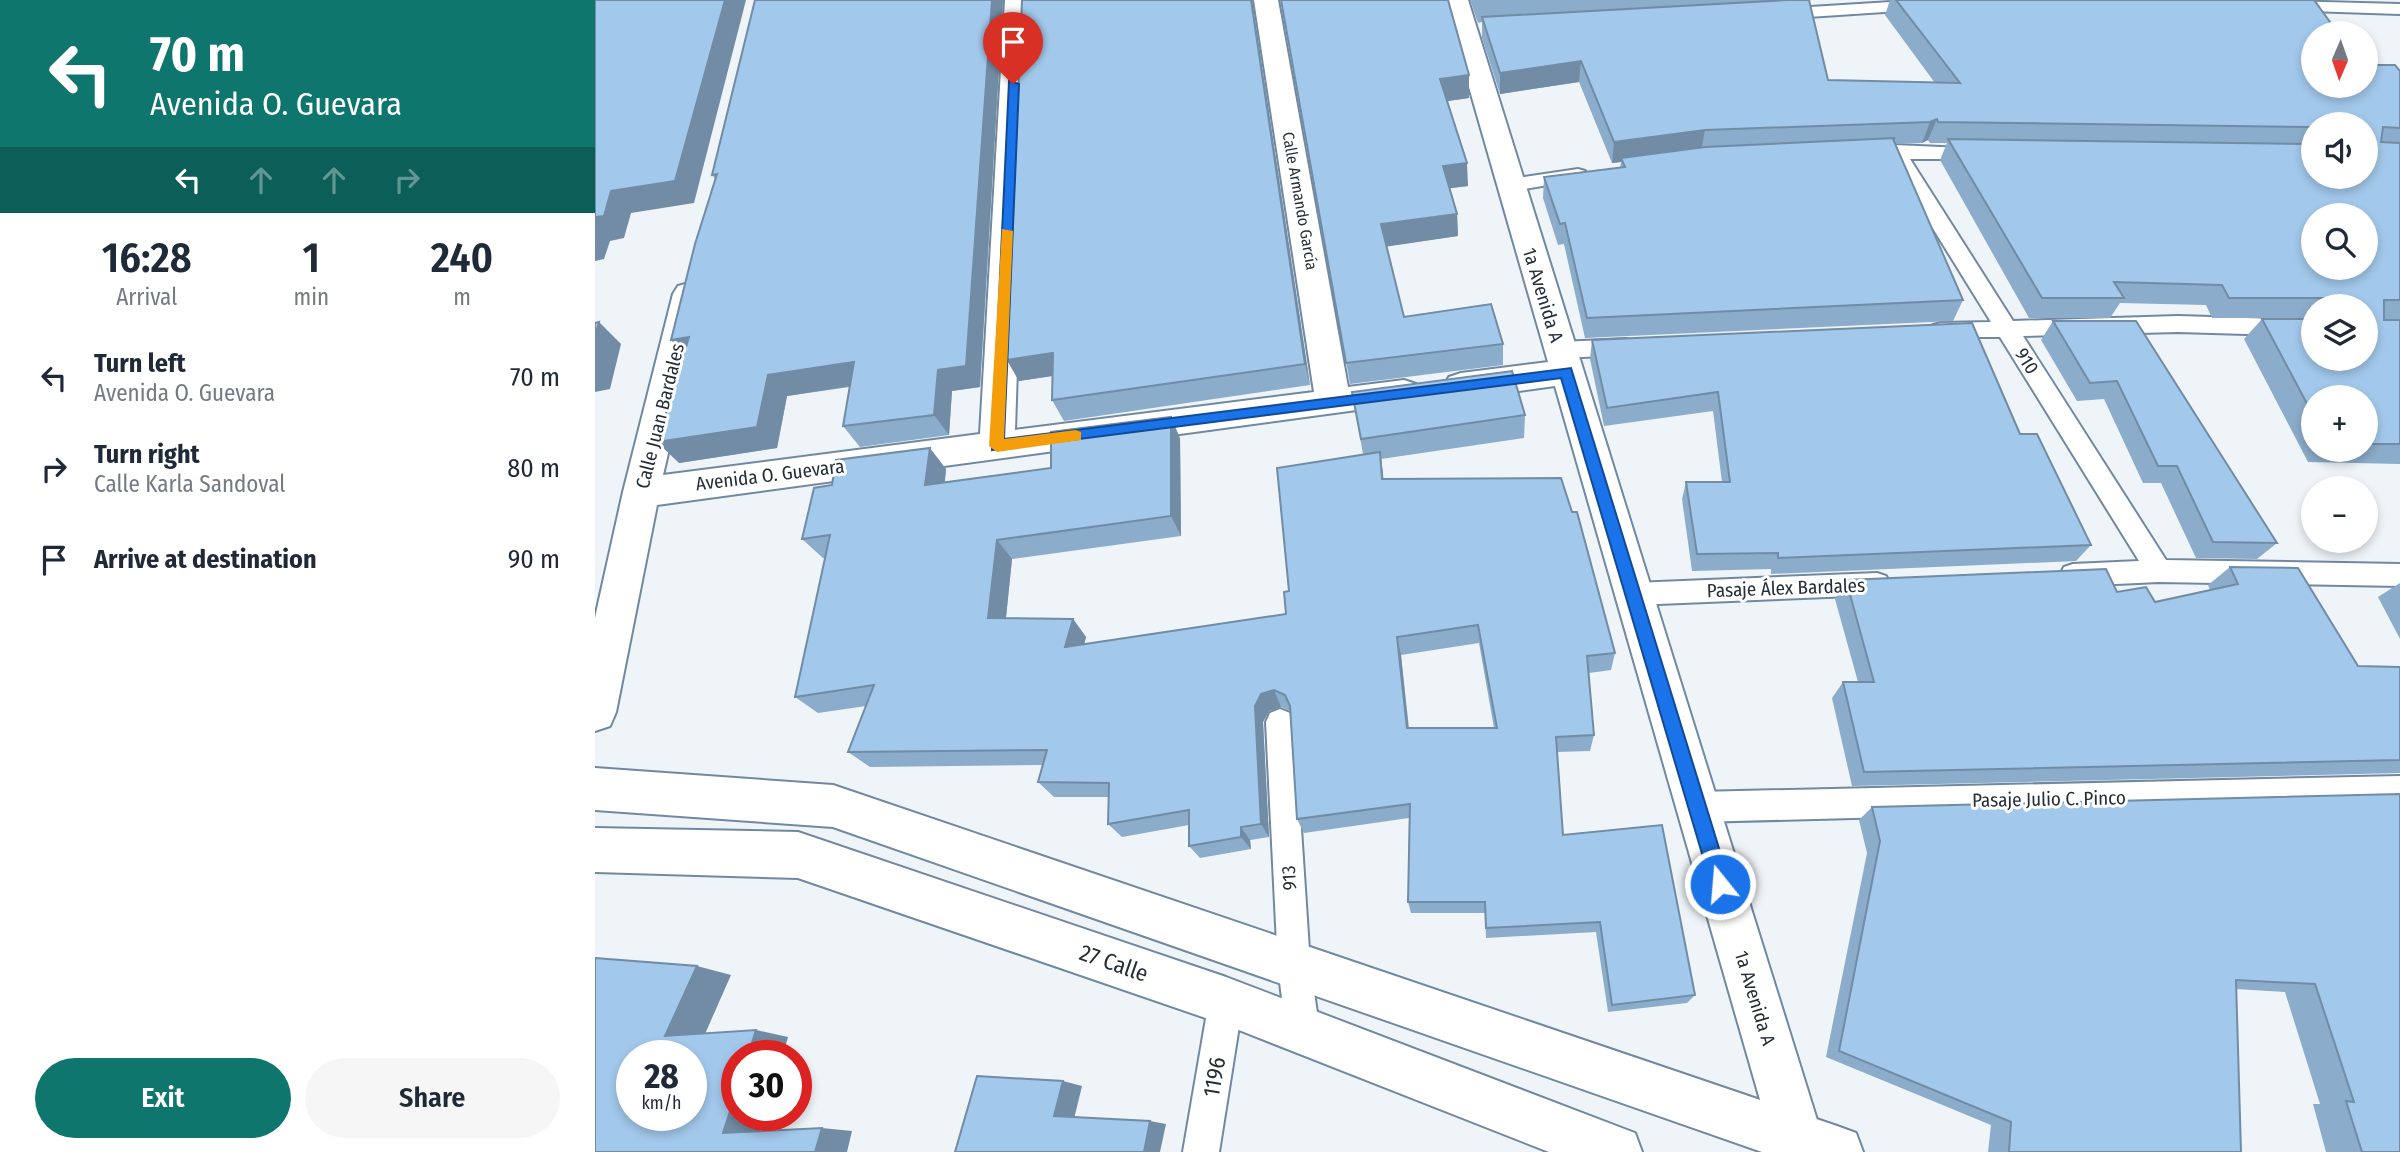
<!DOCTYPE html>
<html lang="en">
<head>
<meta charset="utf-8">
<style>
	:root { --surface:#fff; --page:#f6f6f7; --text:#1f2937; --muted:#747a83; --accent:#0f766e }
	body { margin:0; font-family:"Fira Sans Condensed",sans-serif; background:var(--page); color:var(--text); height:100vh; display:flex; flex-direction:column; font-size:26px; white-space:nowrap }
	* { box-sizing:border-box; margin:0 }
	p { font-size:23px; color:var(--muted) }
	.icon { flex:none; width:38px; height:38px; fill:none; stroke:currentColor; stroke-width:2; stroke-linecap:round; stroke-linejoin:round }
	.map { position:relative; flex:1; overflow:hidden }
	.details { display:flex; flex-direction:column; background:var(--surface); width:595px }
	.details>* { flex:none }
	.top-card { background:#0f766e; color:#fff; overflow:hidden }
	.needle { width:46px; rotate:182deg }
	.buttons { position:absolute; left:1706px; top:21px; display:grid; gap:14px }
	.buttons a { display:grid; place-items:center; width:77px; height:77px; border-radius:50%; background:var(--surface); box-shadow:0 4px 10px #0003; font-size:35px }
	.speed { position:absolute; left:21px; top:1040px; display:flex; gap:14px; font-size:35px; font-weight:700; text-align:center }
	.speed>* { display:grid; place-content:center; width:91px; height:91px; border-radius:50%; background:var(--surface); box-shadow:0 4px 10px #0003; line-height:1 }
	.speed small { font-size:18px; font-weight:400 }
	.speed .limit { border:10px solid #d22; background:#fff; color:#111 }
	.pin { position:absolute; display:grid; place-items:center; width:60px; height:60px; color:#fff; margin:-72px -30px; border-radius:50% 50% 50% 0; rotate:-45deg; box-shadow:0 0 7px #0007 }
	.pin .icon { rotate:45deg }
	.me { position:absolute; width:77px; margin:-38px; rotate:343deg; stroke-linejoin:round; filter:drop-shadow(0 0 5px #0008) }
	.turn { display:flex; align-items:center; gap:24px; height:147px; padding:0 35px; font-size:32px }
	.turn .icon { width:91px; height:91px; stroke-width:2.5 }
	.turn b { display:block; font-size:49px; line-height:60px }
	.lanes { display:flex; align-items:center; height:66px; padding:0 35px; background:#0003; justify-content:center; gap:35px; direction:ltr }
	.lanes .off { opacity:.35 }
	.eta { display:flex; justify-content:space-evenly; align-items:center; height:119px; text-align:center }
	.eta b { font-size:42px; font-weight:600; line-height:49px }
	.action { display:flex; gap:14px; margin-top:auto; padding:14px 35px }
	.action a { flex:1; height:80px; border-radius:42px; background:var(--accent); color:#fff; font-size:28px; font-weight:600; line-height:80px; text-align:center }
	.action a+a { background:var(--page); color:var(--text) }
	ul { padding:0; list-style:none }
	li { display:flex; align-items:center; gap:21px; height:91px; padding:0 35px }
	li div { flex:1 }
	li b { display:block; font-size:26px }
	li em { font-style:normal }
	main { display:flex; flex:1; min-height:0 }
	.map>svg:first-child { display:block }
</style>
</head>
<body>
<main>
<section class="details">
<div class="top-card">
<div class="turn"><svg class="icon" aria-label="left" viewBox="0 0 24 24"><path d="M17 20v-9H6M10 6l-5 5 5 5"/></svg><div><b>70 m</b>Avenida O. Guevara</div></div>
<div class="lanes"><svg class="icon" aria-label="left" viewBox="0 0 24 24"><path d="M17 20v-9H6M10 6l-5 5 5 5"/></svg><svg class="icon off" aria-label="ahead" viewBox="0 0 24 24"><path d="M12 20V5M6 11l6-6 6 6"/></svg><svg class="icon off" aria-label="ahead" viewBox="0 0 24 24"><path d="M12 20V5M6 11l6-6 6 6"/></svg><svg class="icon off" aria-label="right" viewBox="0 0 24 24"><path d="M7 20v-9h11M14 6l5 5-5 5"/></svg></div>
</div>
<div class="eta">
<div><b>16:28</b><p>Arrival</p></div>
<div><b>1</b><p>min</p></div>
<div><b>240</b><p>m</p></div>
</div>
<ul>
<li><svg class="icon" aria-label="left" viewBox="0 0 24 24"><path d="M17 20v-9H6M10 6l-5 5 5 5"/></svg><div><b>Turn left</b><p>Avenida O. Guevara</p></div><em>70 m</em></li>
<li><svg class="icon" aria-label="right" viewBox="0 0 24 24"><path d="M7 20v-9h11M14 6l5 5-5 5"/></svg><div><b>Turn right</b><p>Calle Karla Sandoval</p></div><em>80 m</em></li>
<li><svg class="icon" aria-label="arrive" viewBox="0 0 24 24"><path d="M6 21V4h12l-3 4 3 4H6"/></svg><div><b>Arrive at destination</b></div><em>90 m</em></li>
</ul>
<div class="action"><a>Exit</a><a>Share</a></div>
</section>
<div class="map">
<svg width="1805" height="1152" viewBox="0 0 1805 1152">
	<rect width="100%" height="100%" fill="#eff4f9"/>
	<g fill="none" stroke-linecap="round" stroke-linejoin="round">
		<defs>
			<g id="service">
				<polygon points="1328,0 1335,1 1337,5 1335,9 1182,19 1174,14 1182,9"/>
				<polygon points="1689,1 1805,4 1805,14 1683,10 1681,6 1683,2"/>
				<polygon points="1300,145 1392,149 1395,153 1392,157 1385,159 1315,159 1418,321 1583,316 1718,320 1718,336 1583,332 1428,336 1571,560 1805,564 1805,586 1564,582 1478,586 1469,583 1465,575 1469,567 1478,564 1544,561 1405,337 1338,337 1335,331 1338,325 1346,323 1396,322 1295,159 1269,159 1259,153 1269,147"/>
				<polygon points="983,169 990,171 993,175 990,179 916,191 906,185 916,179"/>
				<polygon points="1031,339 1039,341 1042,347 1039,353 1031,355 965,358 957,356 954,350 957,344 965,342"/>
				<polygon points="1282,573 1291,576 1295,584 1291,592 1282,595 1039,605 1030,602 1026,594 1030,586 1039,583"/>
				<polygon points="685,709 695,713 699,722 715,965 725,1033 720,1045 708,1050 696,1045 691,1033 683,965 671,722 675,713"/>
				<polygon points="1805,776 1805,804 1102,822 1091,817 1087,807 1091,797 1102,792"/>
				<polygon points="631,984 643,989 648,1001 624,1152 588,1152 614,1001 619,989"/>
			</g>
			<g id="minor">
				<polygon points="410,0 434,0 420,430 719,392 659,0 683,0 753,387 809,380 821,384 826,393 821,402 62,505 21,712 15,726 0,731 0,618 28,492 78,294 83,286 94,283 105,286 110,294 68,475 385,434"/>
				<polygon points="849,0 873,0 1232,1152 1180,1152 960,386 866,399 854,395 849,386 854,377 866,373 953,362"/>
			</g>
			<g id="secondary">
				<polygon points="0,768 238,785 1242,1126 1261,1133 1268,1152 1167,1152 238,827 0,810"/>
				<polygon points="0,828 203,832 631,977 1040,1133 1047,1152 954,1152 631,1025 203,878 0,872"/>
			</g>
		</defs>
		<!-- service casing -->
		<use href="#service" stroke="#7189a0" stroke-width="4"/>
		<!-- minor casing -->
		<use href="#minor" stroke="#7189a0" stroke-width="4"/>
		<!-- secondary casing -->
		<use href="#secondary" stroke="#7189a0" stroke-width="4"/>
		<!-- service -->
		<use href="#service" fill="#fff" fill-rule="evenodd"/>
		<!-- minor -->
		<use href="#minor" fill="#fff" fill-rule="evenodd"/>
		<!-- secondary -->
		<use href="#secondary" fill="#fff" fill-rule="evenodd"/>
	</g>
	<!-- wall -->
	<g fill="#8bacca" fill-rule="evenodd">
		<polygon points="160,0 408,0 385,387 357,391 354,435 265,447 248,426 255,387 192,396 182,448 84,463 89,353 76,340 120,179 117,175"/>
		<polygon points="427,0 657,0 715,385 469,421 457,400 458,376 424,381 412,360"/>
		<polygon points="686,0 874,98 852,101 873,186 854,188 862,214 863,236 792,246 809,317 908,344 908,365 755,384"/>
		<path d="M875,0h339l19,80 107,3 -50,-68 5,-15h424l-1,86 87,-15v393l-92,-2 -64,-123 18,-20 51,40 53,-53h-53v12h-101l-6,-13 -86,-2 -10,15h-81l-89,-158 7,-17h-17l-2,-3 -6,3 -27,1 68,156 -10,21 -368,17 -21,-94 -6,1 -15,-47 1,-21 76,-9 1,-6 -9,1 -33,-81 -79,12 -18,-56v-16l-4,1zM1718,124h53l-53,53zM1718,397h53v53h-53z"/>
		<polygon points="1458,321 1541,321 1682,543 1662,559 1601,558 1566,483 1548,483 1509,399 1482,401 1446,340"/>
		<polygon points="997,340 1425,434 1496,545 1481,561 1176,574 1176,569 1097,571 1087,499 1091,482 1127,482 1118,411 1009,426 995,359"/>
		<path d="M757,392l173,23 -1,23 -143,21 2,20 232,174 -4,17 -22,3 5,62 -4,16 -33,1 6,83 132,160 -8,8 -79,9 -12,-80 -110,6 -1,-25h-74l-3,-11 1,-84 -105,15 -7,-14 -7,-108 -9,-4 -12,4 -6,11 6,115 -19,3 1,9 -51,9 -11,-12v-21l-67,12 -14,-13 1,-27h-55l-16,-15 5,-17 -173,2 -22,-15 18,-46 -48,7 -23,-16 30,-139h-2l-21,-19 144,-70 -1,13 106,-14 129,-30 1,98 -169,23 -6,59 67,1 13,18 -2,7 202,-30 3,-23 74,-137zM884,643l15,85h-85l-8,-73z"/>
		<polygon points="1635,567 1763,666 1805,667 1805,773 1257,786 1237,698 1248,682 1263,682 1240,599 1251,580 1522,592 1560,602 1615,590 1613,585"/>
		<polygon points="1805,583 1805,639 1783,597"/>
		<polygon points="1805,794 1805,1152 1731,1152 1718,1104 1725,1104 1690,992 1641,989 1646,1152 1393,1152 1396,1125 1231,1057 1272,853 1264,820 1277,807"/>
	</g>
	<!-- shaded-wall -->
	<g fill="#718ca4">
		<polygon points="130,0 151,0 99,203 36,213 29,238 15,241 9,259 0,261 0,217"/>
		<polygon points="397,0 408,0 385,387 357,391 354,435 339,415 343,370"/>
		<polygon points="656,0 657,0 715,385 710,364"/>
		<polygon points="986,61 984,82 905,94 905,73"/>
		<polygon points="874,75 874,98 847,102 845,79"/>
		<polygon points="1342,119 1333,140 1327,143 1335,122"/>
		<polygon points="1110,130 1106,151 1026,158 1026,162 1017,163 1019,142"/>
		<polygon points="872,163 873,186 849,189 848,166"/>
		<polygon points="862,214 863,236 789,247 786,224"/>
		<polygon points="4,322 26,344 15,389 0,392 0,337"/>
		<polygon points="94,337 97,361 76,340"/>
		<polygon points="458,353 469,374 424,381 412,360"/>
		<polygon points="259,362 275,383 192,396 182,448 84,463 62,442 173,375"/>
		<polygon points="576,417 585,438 586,536 576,516"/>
		<polygon points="335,448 351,469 347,505 330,485"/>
		<polygon points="785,452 788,473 790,499 787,479"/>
		<polygon points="402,540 417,559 409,636 393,618"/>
		<polygon points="478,619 491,637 484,665 470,647"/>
		<polygon points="802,637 806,655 815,744 812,728"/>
		<polygon points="679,690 686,707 674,711 668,722 674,837 666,824 660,706 666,694"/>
		<polygon points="646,827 655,840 656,849 646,837"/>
		<polygon points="102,966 136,975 106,1043 70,1036"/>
		<polygon points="161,1030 193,1037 188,1055 153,1055"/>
		<polygon points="468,1081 487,1086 479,1119 459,1116"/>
		<polygon points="142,1090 142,1115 169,1115 163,1136 128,1133"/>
		<polygon points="555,1121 571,1124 565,1152 549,1152"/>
		<polygon points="227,1128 257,1131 252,1152 220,1152"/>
	</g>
	<!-- building -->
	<g fill="#a2c8eb" stroke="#718ca4" stroke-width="2" fill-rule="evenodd">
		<polygon points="0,0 130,0 80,181 16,191 9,216 0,217"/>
		<polygon points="160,0 397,0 371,366 343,370 339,415 248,426 259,362 173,375 162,427 62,442 94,337 76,340 100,244 122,174 117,175"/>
		<polygon points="427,0 656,0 710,364 457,400 458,353 412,360"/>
		<polygon points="686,0 853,0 874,75 845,79 872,163 848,166 862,214 786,224 809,317 896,304 908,344 751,363"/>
		<path d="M1192,0h22l19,80 132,3 -64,-83h418l24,33h-25v53h53v-21h29l5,6v57l-17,-1 -2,15 19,1v157h-16v20h16v124h-34v-47h-53v18l-51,-96h51v40h53v-53h-33l1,-8h-105l-7,-13 -108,-3 10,16h-82l-94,-159 365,5v33h53v-53h-53v3l-375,-5 -1,-3 -7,3 -225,8 -91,12 -33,-81 -81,12 -18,-56zM1718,215h53v53h-53z"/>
		<polygon points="1300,138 1298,139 1368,300 992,318 970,223 965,224 949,177 1030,167 1026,158 1110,147"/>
		<polygon points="1458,321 1541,321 1682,543 1618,542 1582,466 1563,466 1522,381 1495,383"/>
		<polygon points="4,322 0,337 0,323"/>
		<polygon points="1377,323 1425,434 1442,434 1496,545 1183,558 1183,553 1102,554 1091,482 1135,482 1123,392 1012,408 997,340"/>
		<polygon points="917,371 930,415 766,439 757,392"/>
		<path d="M576,417v99l-174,24 -9,78 85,1 -8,28 221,-33 -2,-22 5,-1 -12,-123 103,-16 2,27 179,-1 11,34h5l38,141 -28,3 7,79 -38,2 7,98 99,-10 33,170 -83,10 -12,-83 -114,6 -1,-26h-77l2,-98 -113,15 -7,-113 -5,-11 -11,-5 -13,4 -6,12 6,118 -20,3v10l-52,9v-36l-81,14 1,-41 -71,-1 9,-32 -199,2 26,-67 -79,12 35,-162 -28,4 12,-51 18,-3 4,-25 94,-12 -5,37 126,-17v-36zM883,625l19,103h-90l-10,-91z"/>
		<polygon points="1635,567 1703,568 1763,666 1805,667 1805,760 1269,772 1248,682 1279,682 1251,580 1511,569 1522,592 1551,587 1560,602 1643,584"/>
		<polygon points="1805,794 1805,1152 1767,1152 1751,1101 1759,1102 1720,984 1641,980 1646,1152 1414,1152 1416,1122 1244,1051 1285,841 1277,807"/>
		<path d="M0,958l102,8 -32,70 91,-6 -8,25h-11v35l-14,43 99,-5 -7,24h-220zM37,1055h59v60h-59z"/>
		<polygon points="382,1076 468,1081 459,1116 555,1121 549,1152 360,1152"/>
	</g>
	<!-- route -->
	<polygon fill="#1a73e8" stroke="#114b97" stroke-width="2" points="414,81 424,84 409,439 976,368 1135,884 1132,890 1125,893 1119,890 1116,884 966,378 397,450"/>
	<!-- slow -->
	<polygon fill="#f59e0b" points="407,229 418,231 409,439 481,430 486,432 486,440 402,452 394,446"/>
	<g text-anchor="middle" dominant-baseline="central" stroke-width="6" stroke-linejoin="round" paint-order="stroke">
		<!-- far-street labels -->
		<g font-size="16" fill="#242e37" stroke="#fff">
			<text transform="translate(705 201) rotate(80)">Calle Armando García</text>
		</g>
		<!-- street labels -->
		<g font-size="19" fill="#242e37" stroke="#fff">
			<text transform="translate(948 295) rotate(73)">1a Avenida A</text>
			<text transform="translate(1432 361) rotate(58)">910</text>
			<text transform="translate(65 416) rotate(-76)">Calle Juan Bardales</text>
			<text transform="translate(175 475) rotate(-7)">Avenida O. Guevara</text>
			<text transform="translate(1191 588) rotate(-2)">Pasaje Álex Bardales</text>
			<text transform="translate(1454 799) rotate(-1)">Pasaje Julio C. Pinco</text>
			<text transform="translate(694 878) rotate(-93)">913</text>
			<text transform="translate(1160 998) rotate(73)">1a Avenida A</text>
		</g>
		<!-- near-street labels -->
		<g font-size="23" fill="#242e37" stroke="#fff">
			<text transform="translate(519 963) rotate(19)">27 Calle</text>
			<text transform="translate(619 1077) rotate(-80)">1196</text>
		</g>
	</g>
</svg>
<div class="buttons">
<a><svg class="needle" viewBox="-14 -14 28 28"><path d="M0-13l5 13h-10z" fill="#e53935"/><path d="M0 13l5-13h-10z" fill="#747a83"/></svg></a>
<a><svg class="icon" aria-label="sound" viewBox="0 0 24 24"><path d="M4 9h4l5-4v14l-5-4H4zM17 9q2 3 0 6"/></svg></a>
<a><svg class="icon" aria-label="search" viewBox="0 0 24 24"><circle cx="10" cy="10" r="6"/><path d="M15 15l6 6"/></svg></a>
<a><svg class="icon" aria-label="layers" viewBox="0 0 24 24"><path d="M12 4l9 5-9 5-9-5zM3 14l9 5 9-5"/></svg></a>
<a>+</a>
<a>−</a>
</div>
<div class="speed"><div>28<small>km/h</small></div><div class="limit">30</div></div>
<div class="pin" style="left:418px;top:84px;background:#d93025"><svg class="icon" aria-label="arrive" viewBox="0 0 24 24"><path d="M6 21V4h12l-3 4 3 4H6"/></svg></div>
<svg class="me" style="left:1125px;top:884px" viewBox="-20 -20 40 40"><circle r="17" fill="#1a73e8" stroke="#fff" stroke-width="3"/><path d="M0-11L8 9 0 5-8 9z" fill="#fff"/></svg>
</div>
</main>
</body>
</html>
